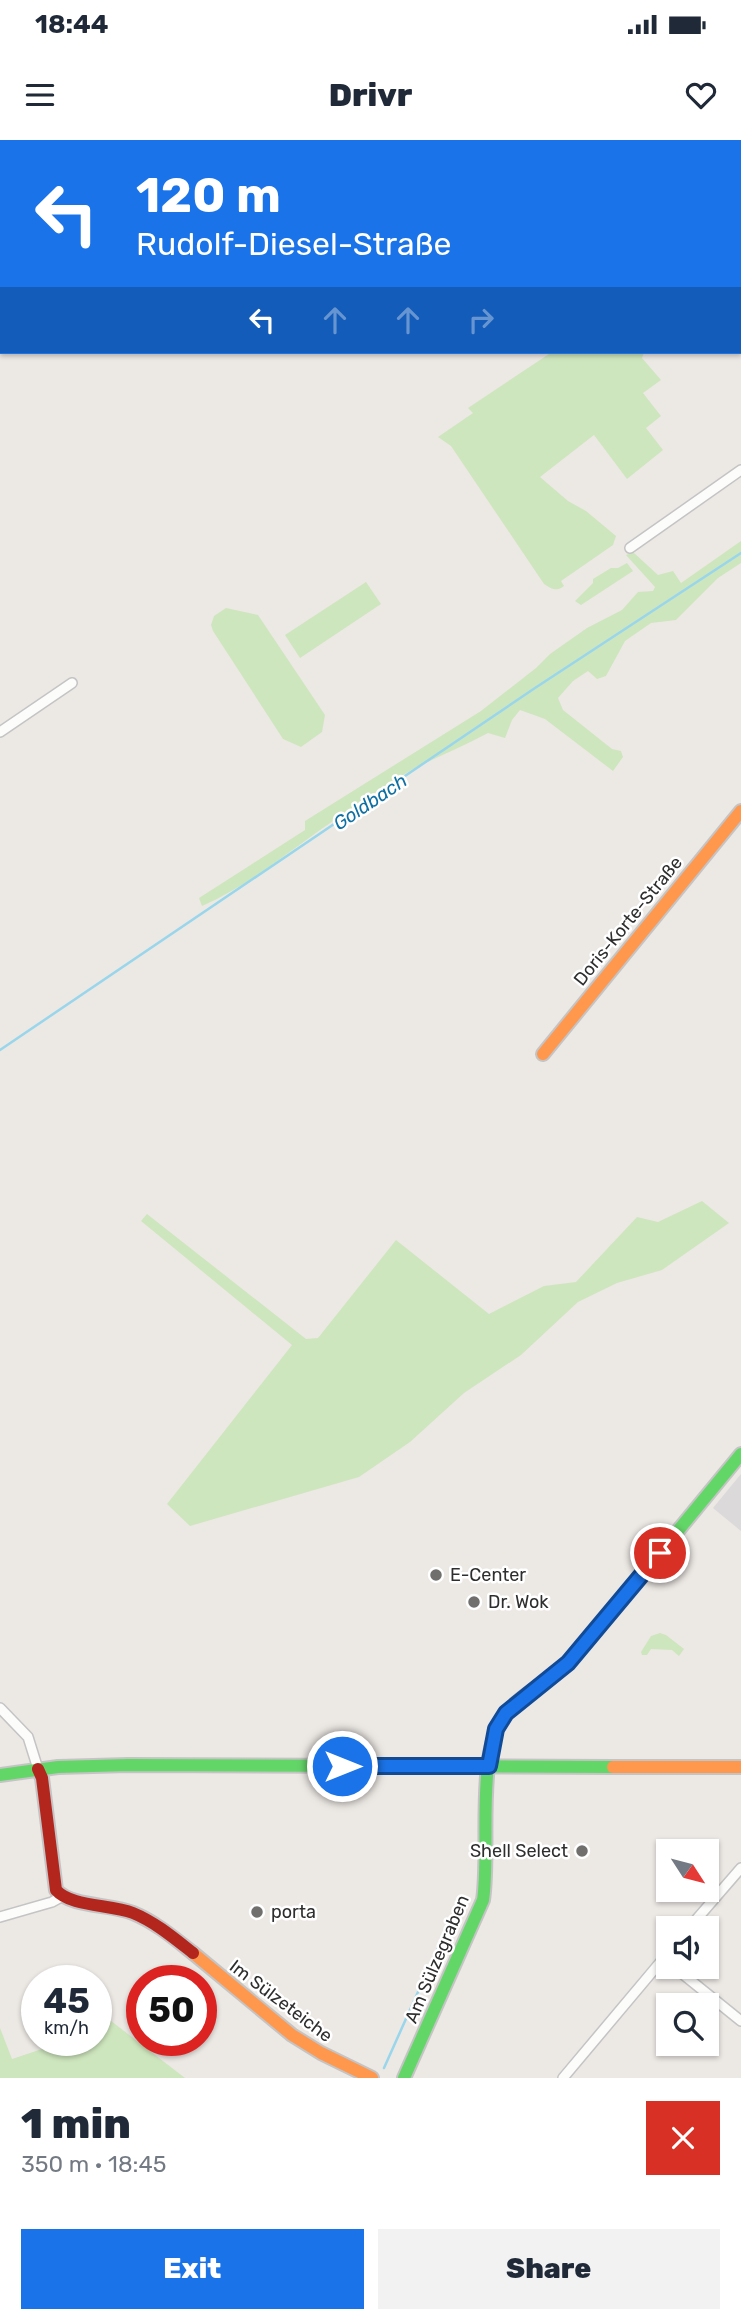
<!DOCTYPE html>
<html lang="en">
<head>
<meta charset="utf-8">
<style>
	:root { --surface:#fff; --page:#f2f2f3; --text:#1f2937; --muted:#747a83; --accent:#1a73e8 }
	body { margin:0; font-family:Rubik,sans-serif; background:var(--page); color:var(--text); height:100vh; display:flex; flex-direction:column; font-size:26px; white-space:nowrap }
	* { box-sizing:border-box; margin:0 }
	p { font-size:23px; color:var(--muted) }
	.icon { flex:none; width:38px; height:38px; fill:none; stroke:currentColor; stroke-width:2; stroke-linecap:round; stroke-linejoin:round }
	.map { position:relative; height:1938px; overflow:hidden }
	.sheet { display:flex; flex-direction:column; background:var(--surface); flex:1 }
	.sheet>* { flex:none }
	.top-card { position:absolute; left:0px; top:0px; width:742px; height:214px; box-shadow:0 2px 5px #0004; background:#1a73e8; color:#fff; overflow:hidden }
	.needle { width:46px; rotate:126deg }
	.controls { position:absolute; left:656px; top:1699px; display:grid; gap:14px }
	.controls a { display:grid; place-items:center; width:63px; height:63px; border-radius:0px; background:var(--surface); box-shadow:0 2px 5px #0004; font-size:35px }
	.speed { position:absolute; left:21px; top:1825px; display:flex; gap:14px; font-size:35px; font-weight:700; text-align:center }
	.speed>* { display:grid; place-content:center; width:91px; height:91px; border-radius:50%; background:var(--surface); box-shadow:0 2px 5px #0004; line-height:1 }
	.speed small { font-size:18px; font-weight:400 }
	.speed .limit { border:10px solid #d22; background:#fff; color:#111 }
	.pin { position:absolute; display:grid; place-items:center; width:60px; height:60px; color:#fff; margin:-30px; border:4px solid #fff; border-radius:50%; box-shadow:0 2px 7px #0007 }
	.me { position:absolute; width:77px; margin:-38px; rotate:90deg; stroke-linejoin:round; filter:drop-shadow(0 0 5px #0008) }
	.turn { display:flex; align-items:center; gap:24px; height:147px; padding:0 21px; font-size:32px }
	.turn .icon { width:91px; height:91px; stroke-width:2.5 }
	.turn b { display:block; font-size:49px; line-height:60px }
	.lanes { display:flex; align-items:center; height:66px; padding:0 21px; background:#0003; justify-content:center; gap:35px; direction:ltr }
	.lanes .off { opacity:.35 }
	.round { display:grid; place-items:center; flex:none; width:74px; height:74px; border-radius:0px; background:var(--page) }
	.head { display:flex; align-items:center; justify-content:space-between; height:119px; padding:0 21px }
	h1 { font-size:42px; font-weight:800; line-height:52px }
	.button { display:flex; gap:14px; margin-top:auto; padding:14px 21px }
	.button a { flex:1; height:80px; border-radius:0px; background:var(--accent); color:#fff; font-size:28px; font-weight:800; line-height:80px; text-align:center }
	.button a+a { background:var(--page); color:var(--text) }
	.status { display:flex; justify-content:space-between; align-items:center; height:49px; padding:0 35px; background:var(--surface); direction:ltr }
	.status svg { height:19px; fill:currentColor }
	header { display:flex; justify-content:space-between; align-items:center; height:91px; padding:0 21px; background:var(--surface); font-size:32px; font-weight:800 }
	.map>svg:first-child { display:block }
</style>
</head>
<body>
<div class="status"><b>18:44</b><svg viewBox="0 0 49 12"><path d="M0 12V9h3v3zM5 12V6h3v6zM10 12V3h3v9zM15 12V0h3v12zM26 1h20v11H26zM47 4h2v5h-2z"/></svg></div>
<header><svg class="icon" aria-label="menu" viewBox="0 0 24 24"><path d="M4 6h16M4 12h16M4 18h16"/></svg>Drivr<svg class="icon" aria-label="heart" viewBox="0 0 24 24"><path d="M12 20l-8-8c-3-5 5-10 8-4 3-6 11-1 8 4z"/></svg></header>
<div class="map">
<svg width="741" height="1938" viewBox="0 0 741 1938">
	<rect width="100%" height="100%" fill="#ece8e4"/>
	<!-- industrial -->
	<polygon fill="#dcd9db" points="741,1334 741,1391 713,1368"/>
	<!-- green -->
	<g fill="#cee6be">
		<path d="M552,212h92l-2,6 19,22 -18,13 18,23 -15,12 17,22 -36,29 -33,-44 -54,42 28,24 18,10 30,25 -3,9 -52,36 3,5c-7,6 -13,3 -20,-2l-93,-138 -13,-9 35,-24 -5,-5z"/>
		<path d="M741,401v22l-23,15 -42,42 -25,3 -26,18 -19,35 -9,3 -9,-8 -15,10 -15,17 5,12 49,39 9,2 2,6 -10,14 -68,-52 -25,-9 -8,10 -7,18 -17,-5c-24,13 -49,23 -73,35 -25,14 -49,31 -73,47 -46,30 -89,69 -140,91l-3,-8 106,-68v-9l176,-110 55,-43 14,-14 37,-26 35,-18 16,-18 15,-1 2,-4 -29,-32 7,-3 25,23 15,-4 8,12z"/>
		<polygon points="627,423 633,431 581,465 575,461 593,443 593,439 611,428 618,428"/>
		<polygon points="366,442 381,464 300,518 285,495"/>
		<polygon points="226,468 258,475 325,575 322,592 301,607 283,599 213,491 211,485 214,476"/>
		<polygon points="702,1061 729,1083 662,1130 617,1143 578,1162 521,1215 464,1253 410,1302 359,1337 190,1386 167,1364 292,1205 141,1081 147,1074 306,1199 318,1198 396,1100 489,1174 544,1146 576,1142 637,1077 658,1082"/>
		<polygon points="660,1493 666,1495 684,1509 679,1516 672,1510 651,1509 647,1515 642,1515 641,1512 651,1496"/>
		<polygon points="102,1874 185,1938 0,1938 0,1888 12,1919 54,1905 54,1901 96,1900 96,1875"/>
	</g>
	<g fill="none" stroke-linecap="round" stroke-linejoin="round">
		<!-- stream -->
		<g stroke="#99d6ec" stroke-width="2.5">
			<polyline points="0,910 535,548 741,413"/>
			<polyline points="428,1831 452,1776"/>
			<polyline points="384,1928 422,1843"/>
		</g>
		<defs>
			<g id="street">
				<polyline points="630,408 741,330"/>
				<polyline points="0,592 72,543"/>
				<polyline points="0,1568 28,1597 38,1629"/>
				<polyline points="0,1777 52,1762 61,1757"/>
				<polyline points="689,1788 741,1728"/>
				<polyline points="674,1827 741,1881"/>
				<polyline points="563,1938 668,1813"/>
			</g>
			<g id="fast">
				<polyline points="0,1635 58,1627 128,1625 613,1627"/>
				<path d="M404,1938l79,-178c8,-52 -9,-148 24,-188 12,-14 28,-23 42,-33 13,-10 24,-22 35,-34l157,-191"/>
			</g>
			<g id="slow">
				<polyline points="543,914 741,671"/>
				<polyline points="613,1627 741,1627"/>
				<polyline points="193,1813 292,1895 321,1913 372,1938"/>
			</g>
			<path id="jam" d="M38,1629l4,9 14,112c15,17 54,14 77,23 22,9 41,25 60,40"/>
		</defs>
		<!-- street casing -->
		<use href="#street" stroke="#c5c4c5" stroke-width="12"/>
		<!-- fast casing -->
		<use href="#fast" stroke="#c5c4c5" stroke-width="16"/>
		<!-- slow casing -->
		<use href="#slow" stroke="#c5c4c5" stroke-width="16"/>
		<!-- jam casing -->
		<use href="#jam" stroke="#c5c4c5" stroke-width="16"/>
		<!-- street -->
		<use href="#street" stroke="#fcfcfb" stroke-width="9"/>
		<!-- fast -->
		<use href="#fast" stroke="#63d668" stroke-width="12"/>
		<!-- slow -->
		<use href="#slow" stroke="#ff974d" stroke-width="12"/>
		<!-- jam -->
		<use href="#jam" stroke="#b3261e" stroke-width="12"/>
	</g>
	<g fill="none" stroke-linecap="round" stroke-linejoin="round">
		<defs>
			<polyline id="route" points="342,1626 489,1626 496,1589 506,1573 568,1523 660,1413"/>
		</defs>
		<!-- route casing -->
		<use href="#route" stroke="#114b97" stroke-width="18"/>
		<!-- route -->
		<use href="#route" stroke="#1a73e8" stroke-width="12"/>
	</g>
	<!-- markers -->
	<g fill="#706f6e" stroke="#fff" stroke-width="2.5">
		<circle cx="436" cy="1435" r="7"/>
		<circle cx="474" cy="1462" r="7"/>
		<circle cx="582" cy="1711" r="7"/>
		<circle cx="257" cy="1772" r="7"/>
	</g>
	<g text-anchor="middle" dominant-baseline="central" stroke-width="5" stroke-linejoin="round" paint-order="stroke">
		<!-- street labels -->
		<g font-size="18" fill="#2e2e2e" stroke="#fff">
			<text transform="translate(628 781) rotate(-51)">Doris-Korte-Straße</text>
			<text transform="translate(437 1819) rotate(-67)">Am Sülzegraben</text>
			<text transform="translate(281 1861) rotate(37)">Im Sülzeteiche</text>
		</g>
		<!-- poi labels -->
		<g font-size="18" fill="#2e2e2e" stroke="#fff" text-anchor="start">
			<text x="450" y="1435">E-Center</text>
			<text x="488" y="1462">Dr. Wok</text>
			<text x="568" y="1711" text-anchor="end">Shell Select</text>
			<text x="271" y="1772">porta</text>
		</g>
		<!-- water labels -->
		<g font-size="19" font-style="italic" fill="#0d6fa3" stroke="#fff">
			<text transform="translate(370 662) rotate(-34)">Goldbach</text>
		</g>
	</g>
</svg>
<div class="controls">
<a><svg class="needle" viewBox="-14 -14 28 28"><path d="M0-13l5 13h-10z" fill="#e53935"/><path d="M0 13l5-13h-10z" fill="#747a83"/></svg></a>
<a><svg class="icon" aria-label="sound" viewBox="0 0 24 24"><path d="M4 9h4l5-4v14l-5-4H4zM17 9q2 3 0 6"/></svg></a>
<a><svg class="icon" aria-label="search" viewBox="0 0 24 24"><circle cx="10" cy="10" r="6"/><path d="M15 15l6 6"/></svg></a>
</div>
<div class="speed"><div>45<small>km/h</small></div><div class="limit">50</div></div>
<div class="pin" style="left:660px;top:1413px;background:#d93025"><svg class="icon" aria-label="arrive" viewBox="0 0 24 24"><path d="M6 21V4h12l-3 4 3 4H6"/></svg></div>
<svg class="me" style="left:342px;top:1626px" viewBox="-20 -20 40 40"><circle r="17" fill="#1a73e8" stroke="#fff" stroke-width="3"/><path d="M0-11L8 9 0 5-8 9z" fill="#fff"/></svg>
<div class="top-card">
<div class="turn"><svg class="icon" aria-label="left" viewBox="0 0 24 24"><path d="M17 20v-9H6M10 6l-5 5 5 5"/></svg><div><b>120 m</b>Rudolf-Diesel-Straße</div></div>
<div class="lanes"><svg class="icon" aria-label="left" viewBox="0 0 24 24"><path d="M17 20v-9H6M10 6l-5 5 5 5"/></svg><svg class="icon off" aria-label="ahead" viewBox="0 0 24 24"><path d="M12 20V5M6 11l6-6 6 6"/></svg><svg class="icon off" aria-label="ahead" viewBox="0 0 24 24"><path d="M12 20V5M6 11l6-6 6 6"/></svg><svg class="icon off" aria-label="right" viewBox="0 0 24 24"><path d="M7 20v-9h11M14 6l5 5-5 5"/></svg></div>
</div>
</div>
<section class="sheet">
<div class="head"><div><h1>1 min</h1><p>350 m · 18:45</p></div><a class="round" style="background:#d93025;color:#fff"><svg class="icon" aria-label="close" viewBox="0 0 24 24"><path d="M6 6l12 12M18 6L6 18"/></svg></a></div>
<div class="button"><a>Exit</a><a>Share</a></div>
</section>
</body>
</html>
